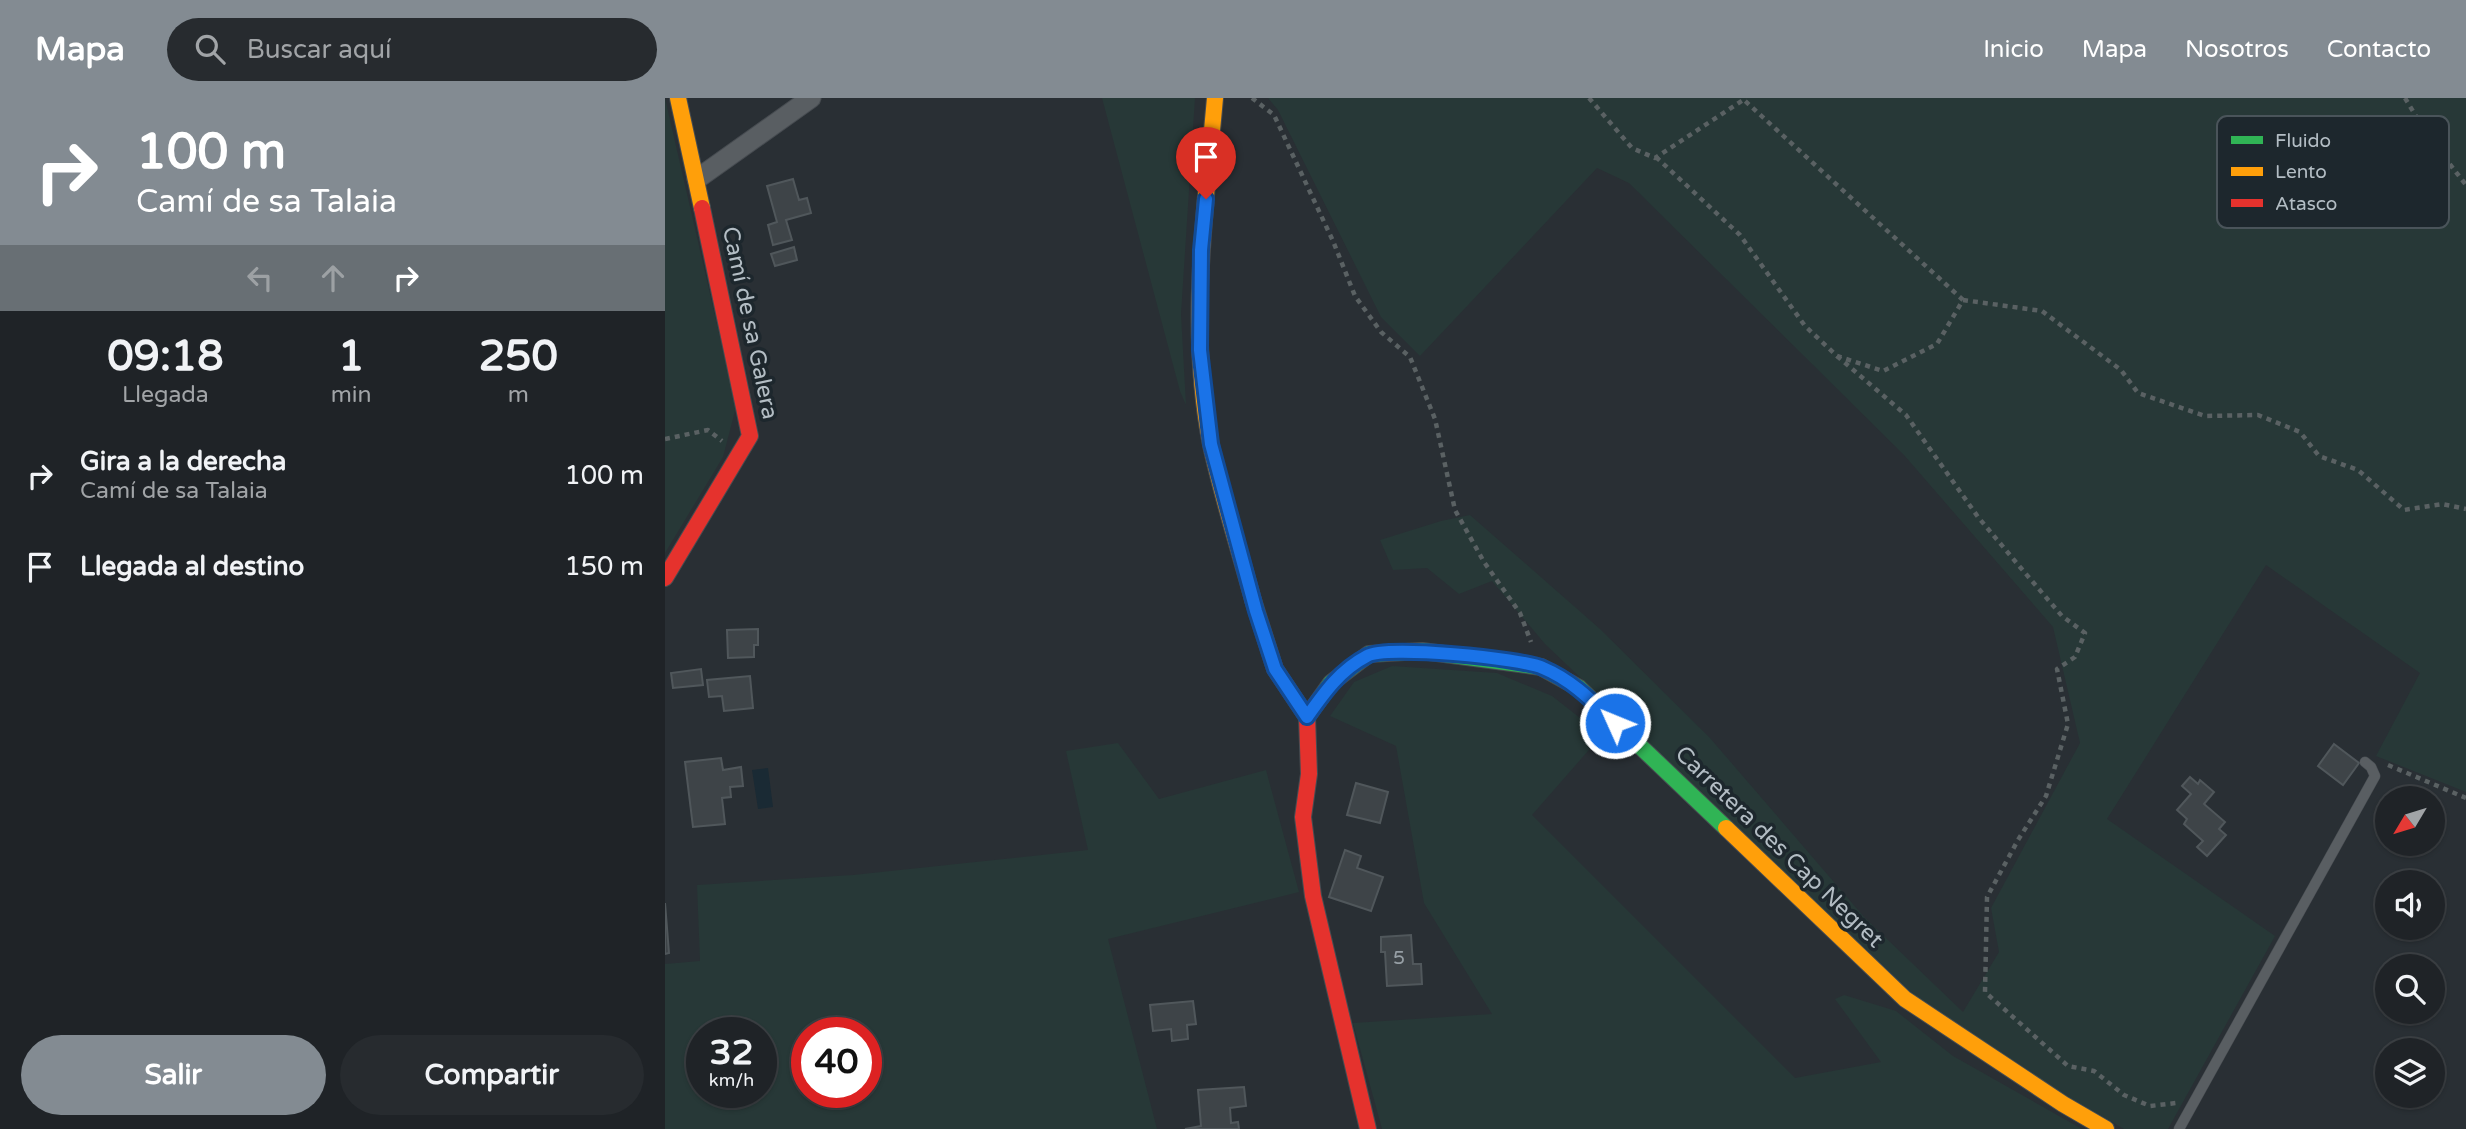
<!DOCTYPE html>
<html lang="es">
<head>
<meta charset="utf-8">
<style>
	:root { --surface:#1f2327; --page:#272b2f; --text:#f1f3f6; --muted:#a1a4a7; --line:#3c4044; --accent:#838b92 }
	body { margin:0; font-family:"Varela Round",sans-serif; background:var(--page); color:var(--text); height:100vh; display:flex; flex-direction:column; font-size:26px; white-space:nowrap }
	* { box-sizing:border-box; margin:0 }
	p { font-size:23px; color:var(--muted) }
	.icon { flex:none; width:38px; height:38px; fill:none; stroke:currentColor; stroke-width:2; stroke-linecap:round; stroke-linejoin:round }
	.map { position:relative; flex:1; overflow:hidden }
	.drawer { display:flex; flex-direction:column; background:var(--surface); width:665px }
	.drawer>* { flex:none }
	.banner { background:#838b92; color:#fff; overflow:hidden }
	.needle { width:46px; rotate:232deg }
	.buttons { position:absolute; left:1710px; top:688px; display:grid; gap:14px }
	.buttons a { display:grid; place-items:center; width:70px; height:70px; border-radius:50%; background:var(--surface); box-shadow:0 2px 5px #0004,0 0 0 2px var(--line); font-size:35px }
	.speed { position:absolute; left:21px; top:919px; display:flex; gap:14px; font-size:35px; font-weight:700; text-align:center }
	.speed>* { display:grid; place-content:center; width:91px; height:91px; border-radius:50%; background:var(--surface); box-shadow:0 2px 5px #0004,0 0 0 2px var(--line); line-height:1 }
	.speed small { font-size:18px; font-weight:400 }
	.speed .limit { border:10px solid #d22; background:#fff; color:#111 }
	.pin { position:absolute; display:grid; place-items:center; width:60px; height:60px; color:#fff; margin:-72px -30px; border-radius:50% 50% 50% 0; rotate:-45deg; box-shadow:0 0 7px #0007 }
	.pin .icon { rotate:45deg }
	.me { position:absolute; width:77px; margin:-38px; rotate:314deg; stroke-linejoin:round; filter:drop-shadow(0 0 5px #0008) }
	.turn { display:flex; align-items:center; gap:24px; height:147px; padding:0 21px; font-size:32px }
	.turn .icon { width:91px; height:91px; stroke-width:2.5 }
	.turn b { display:block; font-size:49px; line-height:60px }
	.lanes { display:flex; align-items:center; height:66px; padding:0 21px; background:#0003; justify-content:center; gap:35px; direction:ltr }
	.lanes .off { opacity:.35 }
	.eta { display:flex; justify-content:space-evenly; align-items:center; height:119px; text-align:center }
	.eta b { font-size:42px; font-weight:800; line-height:49px }
	.primary-button { display:flex; gap:14px; margin-top:auto; padding:14px 21px }
	.primary-button a { flex:1; height:80px; border-radius:42px; background:var(--accent); color:#fff; font-size:28px; font-weight:800; line-height:80px; text-align:center }
	.primary-button a+a { background:var(--page); color:var(--text) }
	ul { padding:0; list-style:none }
	li { display:flex; align-items:center; gap:21px; height:91px; padding:0 21px }
	li div { flex:1 }
	li b { display:block; font-size:26px }
	li em { font-style:normal }
	header { display:flex; align-items:center; gap:42px; box-sizing:border-box; height:98px; padding:0 35px; background:var(--accent); color:#fff }
	header strong { font-size:33px }
	nav { display:flex; gap:38px; margin-inline-start:auto; font-size:24px }
	.search { width:490px; height:63px; background:var(--page); display:flex; align-items:center; gap:18px; box-sizing:border-box; padding:0 24px; border-radius:38px; color:var(--muted); font-size:26px }
	main { display:flex; flex:1; min-height:0 }
	.map>svg:first-child { display:block }
</style>
</head>
<body>
<header>
<strong>Mapa</strong>
<div class="search"><svg class="icon" aria-label="search" viewBox="0 0 24 24"><circle cx="10" cy="10" r="6"/><path d="M15 15l6 6"/></svg>Buscar aquí</div>
<nav><a>Inicio</a><a>Mapa</a><a>Nosotros</a><a>Contacto</a></nav>
</header>
<main>
<section class="drawer">
<div class="banner">
<div class="turn"><svg class="icon" aria-label="right" viewBox="0 0 24 24"><path d="M7 20v-9h11M14 6l5 5-5 5"/></svg><div><b>100 m</b>Camí de sa Talaia</div></div>
<div class="lanes"><svg class="icon off" aria-label="left" viewBox="0 0 24 24"><path d="M17 20v-9H6M10 6l-5 5 5 5"/></svg><svg class="icon off" aria-label="ahead" viewBox="0 0 24 24"><path d="M12 20V5M6 11l6-6 6 6"/></svg><svg class="icon" aria-label="right" viewBox="0 0 24 24"><path d="M7 20v-9h11M14 6l5 5-5 5"/></svg></div>
</div>
<div class="eta">
<div><b>09:18</b><p>Llegada</p></div>
<div><b>1</b><p>min</p></div>
<div><b>250</b><p>m</p></div>
</div>
<ul>
<li><svg class="icon" aria-label="right" viewBox="0 0 24 24"><path d="M7 20v-9h11M14 6l5 5-5 5"/></svg><div><b>Gira a la derecha</b><p>Camí de sa Talaia</p></div><em>100 m</em></li>
<li><svg class="icon" aria-label="arrive" viewBox="0 0 24 24"><path d="M6 21V4h12l-3 4 3 4H6"/></svg><div><b>Llegada al destino</b></div><em>150 m</em></li>
</ul>
<div class="primary-button"><a>Salir</a><a>Compartir</a></div>
</section>
<div class="map">
<svg width="1801" height="1031" viewBox="0 0 1801 1031">
	<rect width="100%" height="100%" fill="#292f34"/>
	<!-- green -->
	<g fill="#273837" fill-rule="evenodd">
		<polygon points="0,0 71,309 58,359 0,455"/>
		<polygon points="437,0 530,0 516,216 521,307 515,293"/>
		<polygon points="603,0 1801,0 1801,694 1711,658 1755,575 1601,467 1442,721 1610,838 1503,1031 1459,1031 1361,975 1249,897 880,546 827,483 794,496 762,470 728,472 715,442 776,423 805,417 935,531 1045,640 1199,819 1298,914 1334,854 1326,810 1415,645 1388,529 1239,357 964,85 932,70 755,258 716,219 613,12"/>
		<polygon points="727,568 832,575 887,598 937,637 867,717 1130,980 1216,964 1170,901 1179,897 1231,913 1288,958 1417,1031 717,1031 688,925 827,916 759,805 731,648 665,618 689,584"/>
		<path d="M453,645l41,56 107,-29 33,122 -191,47 49,190h-492v-165l35,-3 -3,-76 156,-10 235,-25 -22,-99zM96,934v60h-59v-60zM201,934v60h-59v-60z"/>
	</g>
	<!-- water -->
	<polygon fill="#1a2a34" points="103,670 108,709 93,711 87,672"/>
	<!-- building -->
	<g fill="#3e4448" stroke="#50575b" stroke-width="2">
		<polygon points="128,81 134,102 142,100 146,115 121,122 127,142 108,147 103,127 112,124 102,88"/>
		<polygon points="129,149 132,162 110,168 106,156"/>
		<polygon points="93,531 93,547 89,547 89,559 63,560 62,532"/>
		<polygon points="36,571 38,587 8,590 6,575"/>
		<polygon points="85,578 88,610 59,613 57,598 44,599 42,582"/>
		<polygon points="1669,646 1694,665 1678,687 1653,668"/>
		<polygon points="56,660 58,672 76,669 78,688 65,689 66,699 57,700 60,726 28,729 20,664"/>
		<polygon points="1525,679 1533,686 1535,682 1549,694 1539,706 1560,724 1554,731 1561,737 1542,758 1532,749 1538,743 1519,726 1522,721 1512,712 1526,696 1517,688"/>
		<polygon points="691,685 723,694 715,725 682,717"/>
		<polygon points="680,752 696,758 692,770 718,779 706,813 664,799"/>
		<polygon points="0,805 4,855 0,856"/>
		<polygon points="746,837 748,866 756,866 757,886 722,888 720,854 716,854 716,839"/>
		<polygon points="528,903 531,926 522,927 523,941 507,943 506,931 488,933 485,907"/>
		<polygon points="579,989 581,1008 565,1010 566,1025 573,1024 574,1031 520,1031 536,1028 533,992"/>
	</g>
	<g fill="none" stroke-linecap="round" stroke-linejoin="round">
		<defs>
			<polyline id="lane" points="1514,1031 1710,678 1706,669 1700,664"/>
			<polyline id="street" points="32,81 146,0"/>
			<g id="fast">
				<polyline points="588,502 610,571 642,619"/>
				<polyline points="642,619 666,585 704,556 757,553 876,569 914,590 1061,730"/>
			</g>
			<g id="slow">
				<polyline points="13,0 37,110"/>
				<path d="M550,0c-10,113 -27,234 -4,347 11,52 28,103 42,155"/>
				<polyline points="1061,730 1240,901 1398,1006 1441,1031"/>
			</g>
			<g id="jam">
				<polyline points="0,480 85,338 37,110"/>
				<polyline points="642,619 644,676 638,719 648,798 703,1031"/>
			</g>
		</defs>
		<!-- lane casing -->
		<use href="#lane" stroke="#474c51" stroke-width="11"/>
		<!-- street casing -->
		<use href="#street" stroke="#474c51" stroke-width="21"/>
		<!-- fast casing -->
		<use href="#fast" stroke="#474c51" stroke-width="18"/>
		<!-- slow casing -->
		<use href="#slow" stroke="#474c51" stroke-width="18"/>
		<!-- jam casing -->
		<use href="#jam" stroke="#474c51" stroke-width="18"/>
		<!-- path -->
		<g stroke="#5a6163" stroke-width="4.5" stroke-dasharray="5 5" stroke-linecap="butt">
			<polyline points="587,0 609,17 668,143 690,198 716,234 745,259 770,321 790,412 819,464 855,515 866,544"/>
			<polyline points="924,0 967,50 990,60 1081,0"/>
			<polyline points="1740,0 1763,38 1801,87"/>
			<polyline points="991,59 1075,137 1140,228 1172,258 1218,273 1272,246 1298,202 1079,2"/>
			<polyline points="1298,202 1377,213 1456,272 1473,295 1540,318 1593,317 1635,334 1654,358 1693,372 1739,412 1777,406 1801,411"/>
			<polyline points="1172,258 1241,317 1313,419 1355,469 1397,518 1420,535 1410,559 1392,571 1403,626 1381,698 1353,742 1322,799 1320,894 1403,968 1429,973 1459,997 1485,1008 1511,1005"/>
			<polyline points="0,341 43,332 57,343"/>
			<polyline points="1723,667 1801,700"/>
		</g>
		<!-- lane -->
		<use href="#lane" stroke="#595e62" stroke-width="10"/>
		<!-- street -->
		<use href="#street" stroke="#595e62" stroke-width="19"/>
		<!-- fast -->
		<use href="#fast" stroke="#30b455" stroke-width="16"/>
		<!-- slow -->
		<use href="#slow" stroke="#ff9f0a" stroke-width="16"/>
		<!-- jam -->
		<use href="#jam" stroke="#e5322d" stroke-width="16"/>
	</g>
	<g fill="none" stroke-linecap="round" stroke-linejoin="round">
		<defs>
			<path id="route" d="M541,101l-5,51 -1,100 11,94 45,167 19,58 32,48c17,-24 33,-47 60,-61 18,-11 154,2 176,12 29,12 50,34 72,55"/>
		</defs>
		<!-- route casing -->
		<use href="#route" stroke="#114b97" stroke-width="18"/>
		<!-- route -->
		<use href="#route" stroke="#1a73e8" stroke-width="12"/>
	</g>
	<g text-anchor="middle" dominant-baseline="central" stroke-width="7" stroke-linejoin="round" paint-order="stroke">
		<!-- number labels -->
		<g font-size="19" fill="#969fa5">
			<text x="734" y="860">5</text>
		</g>
		<!-- street labels -->
		<g font-size="23" fill="#b3bdc4" stroke="#1d272d">
			<text transform="translate(85 225) rotate(78)">Camí de sa Galera</text>
			<text transform="translate(1114 749) rotate(44)">Carretera des Cap Negret</text>
		</g>
	</g>
	<!-- legend -->
	<rect x="1552" y="18" width="232" height="112" rx="10" fill="#1d272d" stroke="#4a545a" stroke-width="2"/>
	<rect x="1566" y="38" width="32" height="8" fill="#30b455"/>
	<rect x="1566" y="69" width="32" height="9" fill="#ff9f0a"/>
	<rect x="1566" y="101" width="32" height="8" fill="#e5322d"/>
	<g font-size="19" fill="#b3bdc4">
		<text x="1610" y="49">Fluido</text>
		<text x="1610" y="80">Lento</text>
		<text x="1610" y="112">Atasco</text>
	</g>
</svg>
<div class="buttons">
<a><svg class="needle" viewBox="-14 -14 28 28"><path d="M0-13l5 13h-10z" fill="#e53935"/><path d="M0 13l5-13h-10z" fill="#a1a4a7"/></svg></a>
<a><svg class="icon" aria-label="sound" viewBox="0 0 24 24"><path d="M4 9h4l5-4v14l-5-4H4zM17 9q2 3 0 6"/></svg></a>
<a><svg class="icon" aria-label="search" viewBox="0 0 24 24"><circle cx="10" cy="10" r="6"/><path d="M15 15l6 6"/></svg></a>
<a><svg class="icon" aria-label="layers" viewBox="0 0 24 24"><path d="M12 4l9 5-9 5-9-5zM3 14l9 5 9-5"/></svg></a>
</div>
<div class="speed"><div>32<small>km/h</small></div><div class="limit">40</div></div>
<div class="pin" style="left:541px;top:101px;background:#d93025"><svg class="icon" aria-label="arrive" viewBox="0 0 24 24"><path d="M6 21V4h12l-3 4 3 4H6"/></svg></div>
<svg class="me" style="left:950px;top:625px" viewBox="-20 -20 40 40"><circle r="17" fill="#1a73e8" stroke="#fff" stroke-width="3"/><path d="M0-11L8 9 0 5-8 9z" fill="#fff"/></svg>
</div>
</main>
</body>
</html>
